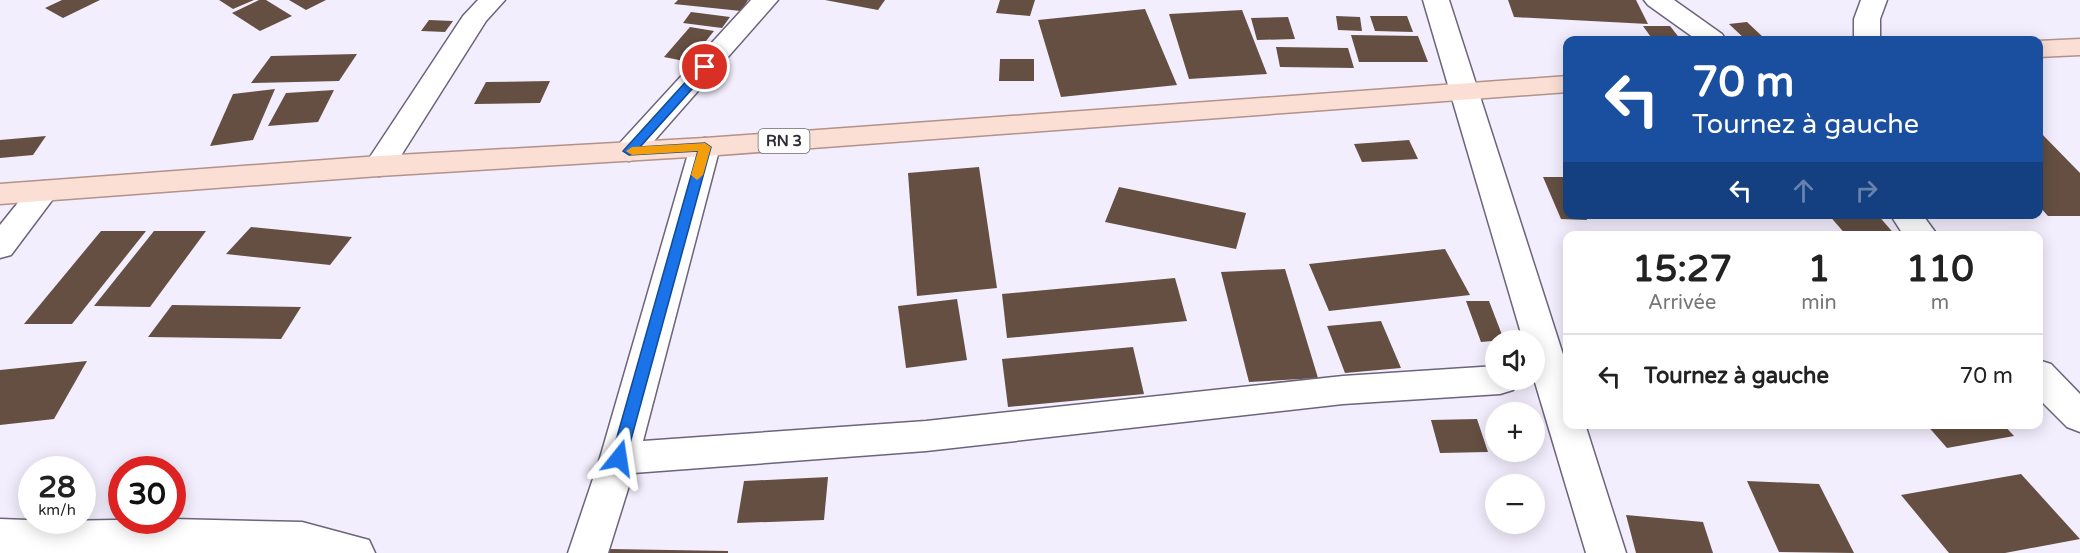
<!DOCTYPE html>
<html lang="fr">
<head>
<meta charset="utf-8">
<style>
	:root { --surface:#fff; --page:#f6f6f6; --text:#222; --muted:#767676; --line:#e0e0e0 }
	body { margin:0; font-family:"Varela Round",sans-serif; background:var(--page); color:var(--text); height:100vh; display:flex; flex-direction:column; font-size:22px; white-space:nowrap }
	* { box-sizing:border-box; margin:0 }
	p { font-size:20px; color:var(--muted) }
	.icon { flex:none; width:33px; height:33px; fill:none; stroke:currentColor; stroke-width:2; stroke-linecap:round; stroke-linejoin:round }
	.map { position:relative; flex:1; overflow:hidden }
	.sheet { position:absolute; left:1563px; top:231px; width:480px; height:198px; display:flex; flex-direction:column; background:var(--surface); border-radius:12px; box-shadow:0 3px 15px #0003 }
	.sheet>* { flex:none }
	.banner { position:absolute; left:1563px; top:36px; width:480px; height:183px; border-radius:12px; box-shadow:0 3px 15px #0003; background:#1a4fa0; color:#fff; overflow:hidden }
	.fabs { position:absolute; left:1485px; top:330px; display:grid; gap:12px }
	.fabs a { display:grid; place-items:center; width:60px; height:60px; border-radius:50%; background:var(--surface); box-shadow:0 3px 15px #0003; font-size:30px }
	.speed { position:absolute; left:18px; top:456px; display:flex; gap:12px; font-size:30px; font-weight:700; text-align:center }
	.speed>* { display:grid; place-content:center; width:78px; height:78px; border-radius:50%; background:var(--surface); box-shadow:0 3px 15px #0003; line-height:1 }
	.speed small { font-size:15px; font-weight:400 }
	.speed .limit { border:9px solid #d22; background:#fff; color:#111 }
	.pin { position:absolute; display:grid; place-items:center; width:51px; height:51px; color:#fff; margin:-26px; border:3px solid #fff; border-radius:50%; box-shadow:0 2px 6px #0007 }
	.me { position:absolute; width:66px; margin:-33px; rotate:15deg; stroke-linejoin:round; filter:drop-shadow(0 0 4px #0008) }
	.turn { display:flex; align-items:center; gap:21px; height:126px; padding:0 30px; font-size:27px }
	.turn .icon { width:78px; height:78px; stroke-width:2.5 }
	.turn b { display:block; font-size:42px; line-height:51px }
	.lanes { display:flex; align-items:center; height:57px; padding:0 30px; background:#0003; justify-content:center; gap:30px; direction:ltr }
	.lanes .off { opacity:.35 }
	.eta { display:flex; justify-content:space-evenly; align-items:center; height:102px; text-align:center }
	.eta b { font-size:36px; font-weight:700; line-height:42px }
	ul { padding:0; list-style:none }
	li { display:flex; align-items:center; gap:18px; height:84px; padding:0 30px; border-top:2px solid var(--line) }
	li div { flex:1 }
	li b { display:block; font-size:22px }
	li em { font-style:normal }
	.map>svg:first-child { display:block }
</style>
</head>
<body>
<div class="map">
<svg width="2080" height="553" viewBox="0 0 2080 553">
	<rect width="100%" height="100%" fill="#f3eefd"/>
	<!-- building -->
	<g fill="#644f42">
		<polygon points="62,0 100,0 63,18 45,8"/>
		<polygon points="219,0 254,0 233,9"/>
		<polygon points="259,0 266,0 292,16 260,31 232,13"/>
		<polygon points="289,0 326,0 306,10"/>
		<polygon points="678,0 748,0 741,11 674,4"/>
		<polygon points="825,0 885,0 878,10"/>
		<polygon points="1000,0 1035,0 1030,16 996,13"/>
		<polygon points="1508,0 1636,0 1648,24 1514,17"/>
		<polygon points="1145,9 1177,85 1061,97 1038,20"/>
		<polygon points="1242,10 1267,74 1189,79 1169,14"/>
		<polygon points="691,12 730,17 722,28 683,23"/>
		<polygon points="1336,16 1360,17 1362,31 1338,30"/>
		<polygon points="1370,16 1407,16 1413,32 1375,31"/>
		<polygon points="1288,17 1295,39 1257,40 1251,18"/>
		<polygon points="429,20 453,21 445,32 421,31"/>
		<polygon points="1747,22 1764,38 1746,40 1729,24"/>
		<polygon points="1643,26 1670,26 1681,40 1653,40"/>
		<polygon points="690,27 714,31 689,62 664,57"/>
		<polygon points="1351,35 1418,36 1428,62 1359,62"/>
		<polygon points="1276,47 1348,48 1354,68 1280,67"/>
		<polygon points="357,54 339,81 251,83 271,56"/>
		<polygon points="1000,59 1034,59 1034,81 999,81"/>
		<polygon points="550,81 540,103 474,104 486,82"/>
		<polygon points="275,89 253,140 210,146 233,94"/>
		<polygon points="334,90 318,122 268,126 286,93"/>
		<polygon points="2038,130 2080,173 2080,216 2048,216 2038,205"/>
		<polygon points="46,136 33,155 0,158 0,140"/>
		<polygon points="1409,140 1418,159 1362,162 1354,144"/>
		<polygon points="979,167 997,288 917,296 908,173"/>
		<polygon points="1543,177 1568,177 1568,214 1585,214 1587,220 1561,219"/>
		<polygon points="1119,187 1246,213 1236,249 1105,222"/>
		<polygon points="1828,214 1877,214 1896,236 1847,236"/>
		<polygon points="251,227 352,237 330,265 226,254"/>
		<polygon points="101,231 146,231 72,324 24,324"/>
		<polygon points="154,231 206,231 150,307 94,306"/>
		<polygon points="1445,249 1470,295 1329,311 1309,264"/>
		<polygon points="1285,269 1318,378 1249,382 1221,272"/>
		<polygon points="1175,278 1187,321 1007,338 1002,294"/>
		<polygon points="957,299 967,360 906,368 898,306"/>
		<polygon points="1466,301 1489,301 1504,340 1481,342"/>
		<polygon points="172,305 301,307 281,339 148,337"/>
		<polygon points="1381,321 1401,368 1345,373 1327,326"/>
		<polygon points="1133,347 1144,394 1008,407 1002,359"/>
		<polygon points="87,361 54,419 0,425 0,370"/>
		<polygon points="1477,419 1488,452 1440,453 1431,420"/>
		<polygon points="1926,424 2003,424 2014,436 1947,448"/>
		<polygon points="2021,474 2080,539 2005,553 1949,553 1901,495"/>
		<polygon points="828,477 824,520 737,523 744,481"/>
		<polygon points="1747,481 1819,484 1854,553 1779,552"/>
		<polygon points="1626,515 1703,522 1713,553 1636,553"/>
		<polygon points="610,549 728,551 728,553 609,553"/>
	</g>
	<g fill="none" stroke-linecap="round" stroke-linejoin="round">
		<defs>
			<g id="street">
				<polygon points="478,0 505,0 486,21 390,173 379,176 368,173 364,166 463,16"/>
				<polygon points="751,0 778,0 639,158 629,161 619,158 614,151 619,144"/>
				<polygon points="1423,0 1449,0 1568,370 1568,424 1585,424 1626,553 1586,553 1534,379 1534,340 1523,340"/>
				<polygon points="1644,0 1674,0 1722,34 1726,40 1697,40 1648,5"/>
				<polygon points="1861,0 1887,0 1880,19 1880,40 1854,40 1854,19"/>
				<polygon points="705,138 715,140 720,147 643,441 926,421 1343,376 1496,366 1496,380 1518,380 1513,390 1500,394 1343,404 926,451 633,473 608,553 568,553 600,458 690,147 695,140"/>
				<polygon points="44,181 55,184 59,191 11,255 0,258 0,225 33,184"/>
				<polygon points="1890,214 1922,214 1938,236 1904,236"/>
				<polygon points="2038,360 2051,364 2080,394 2080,432 2067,427 2038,398"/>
				<polygon points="0,519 57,521 172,519 302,522 369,540 375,553 0,553"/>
			</g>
			<g id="primary">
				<polygon points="2080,39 2080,55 2038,57 2038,41"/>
				<polygon points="1568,76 1568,92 705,156 379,176 0,204 0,184 379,156 705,138"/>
			</g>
		</defs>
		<!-- street casing -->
		<use href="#street" stroke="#6c647a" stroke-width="3"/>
		<!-- primary casing -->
		<use href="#primary" stroke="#b2928a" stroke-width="3"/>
		<!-- street -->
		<use href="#street" fill="#fff" fill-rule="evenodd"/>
		<!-- primary -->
		<use href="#primary" fill="#fbdfd4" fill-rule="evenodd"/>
	</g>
	<!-- route -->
	<polygon fill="#1a73e8" stroke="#114b97" stroke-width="1.5" points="705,64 710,67 709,70 640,147 705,143 711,147 626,458 624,463 619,464 613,463 611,458 698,151 629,155 623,151 701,65"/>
	<!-- slow -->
	<polygon fill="#f59e0b" points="705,143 711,147 703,175 697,180 691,175 698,151 632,155 626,151 632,147"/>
	<g text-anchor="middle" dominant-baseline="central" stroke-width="6" stroke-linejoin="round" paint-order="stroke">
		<!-- shield labels -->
		<rect fill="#fefefe" stroke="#6d6a71" stroke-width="1.5" x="758.5" y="129" width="51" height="24" rx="4.5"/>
		<g font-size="15" font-weight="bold" fill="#2f2b35">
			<text x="784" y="141">RN 3</text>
		</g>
	</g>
</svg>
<div class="fabs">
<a><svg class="icon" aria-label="sound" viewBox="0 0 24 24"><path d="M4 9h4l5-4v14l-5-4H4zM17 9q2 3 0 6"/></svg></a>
<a>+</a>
<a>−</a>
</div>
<div class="speed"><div>28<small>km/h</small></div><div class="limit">30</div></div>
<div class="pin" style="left:705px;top:67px;background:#d93025"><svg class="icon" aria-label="arrive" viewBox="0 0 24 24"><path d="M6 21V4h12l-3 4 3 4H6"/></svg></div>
<svg class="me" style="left:619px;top:458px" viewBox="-20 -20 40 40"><path d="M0-17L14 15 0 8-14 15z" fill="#1a73e8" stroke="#fff" stroke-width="4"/></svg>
<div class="banner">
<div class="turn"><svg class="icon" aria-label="left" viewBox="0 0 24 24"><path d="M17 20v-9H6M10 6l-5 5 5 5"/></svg><div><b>70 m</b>Tournez à gauche</div></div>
<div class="lanes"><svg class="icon" aria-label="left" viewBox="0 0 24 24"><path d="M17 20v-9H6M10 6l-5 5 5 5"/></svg><svg class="icon off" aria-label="ahead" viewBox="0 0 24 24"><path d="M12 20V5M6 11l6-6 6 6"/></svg><svg class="icon off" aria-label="right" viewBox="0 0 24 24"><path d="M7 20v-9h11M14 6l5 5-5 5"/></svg></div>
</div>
<section class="sheet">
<div class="eta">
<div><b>15:27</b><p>Arrivée</p></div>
<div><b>1</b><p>min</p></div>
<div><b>110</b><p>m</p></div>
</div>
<ul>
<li><svg class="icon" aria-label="left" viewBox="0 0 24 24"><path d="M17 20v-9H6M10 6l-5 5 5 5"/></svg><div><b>Tournez à gauche</b></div><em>70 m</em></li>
</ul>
</section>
</div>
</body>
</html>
